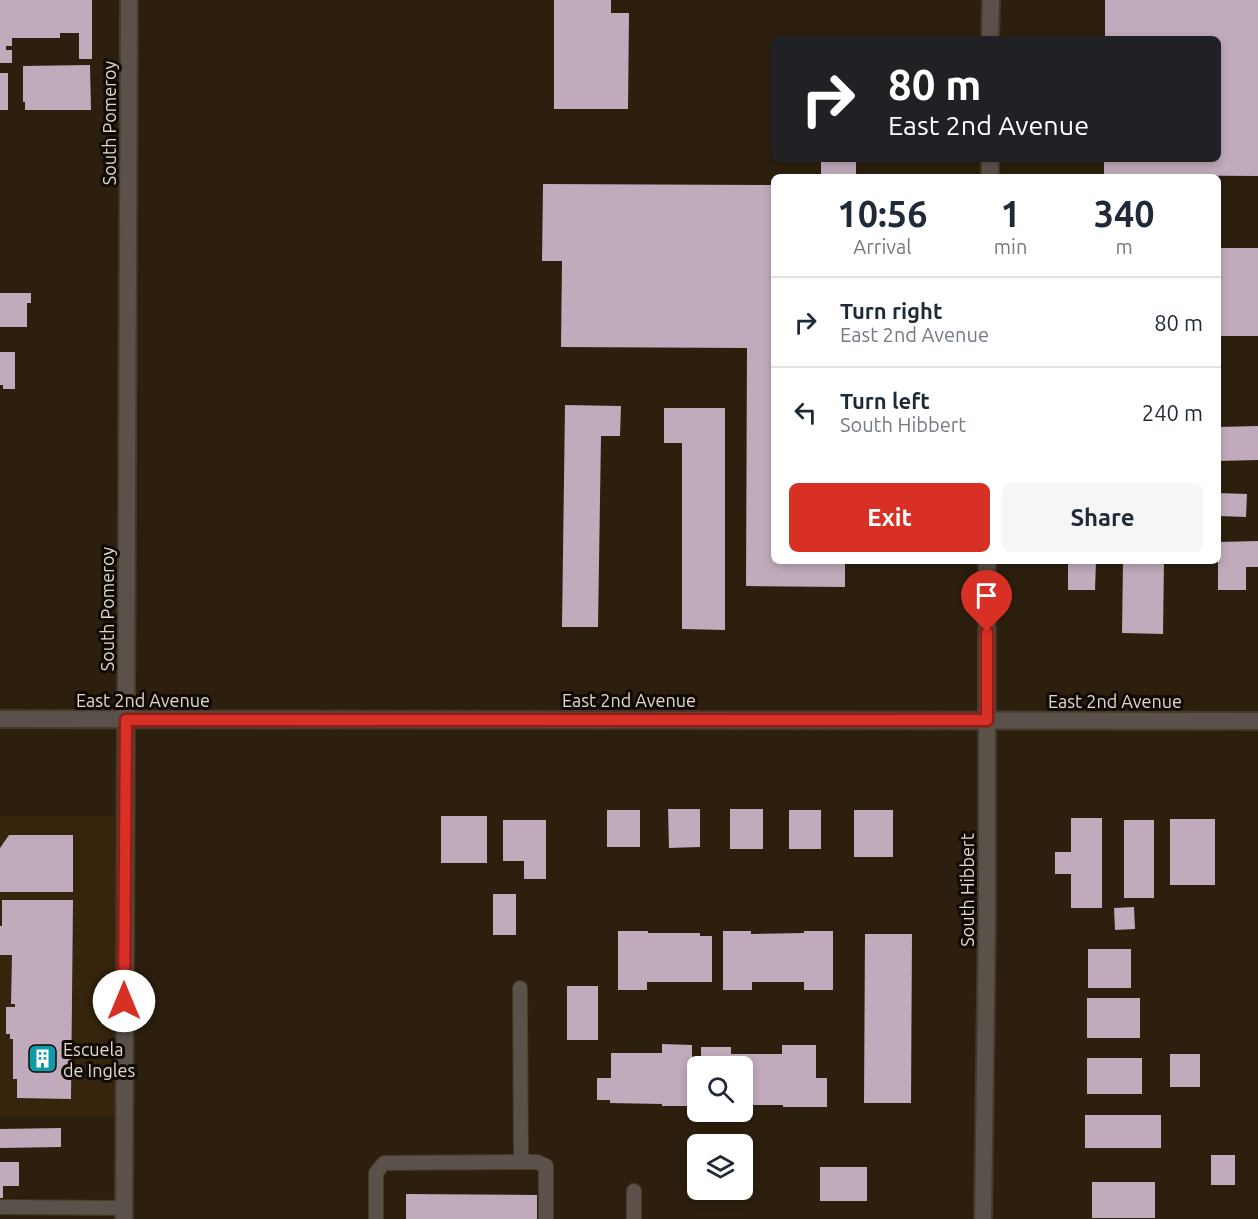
<!DOCTYPE html>
<html lang="en">
<head>
<meta charset="utf-8">
<style>
	:root { --surface:#fff; --page:#f6f6f7; --text:#1f2937; --muted:#747a83; --line:#e0e1e3; --accent:#d93025 }
	body { margin:0; font-family:Ubuntu,sans-serif; background:var(--page); color:var(--text); height:100vh; display:flex; flex-direction:column; font-size:22px; white-space:nowrap }
	* { box-sizing:border-box; margin:0 }
	p { font-size:20px; color:var(--muted) }
	.icon { flex:none; width:33px; height:33px; fill:none; stroke:currentColor; stroke-width:2; stroke-linecap:round; stroke-linejoin:round }
	.map { position:relative; flex:1; overflow:hidden }
	.sheet { position:absolute; left:771px; top:174px; width:450px; height:390px; display:flex; flex-direction:column; background:var(--surface); border-radius:9px; box-shadow:0 3px 9px #0003 }
	.sheet>* { flex:none }
	.banner { position:absolute; left:771px; top:36px; width:450px; height:126px; border-radius:9px; box-shadow:0 3px 9px #0003; background:#202124; color:#fff; overflow:hidden }
	.tools { position:absolute; left:687px; top:1056px; display:grid; gap:12px }
	.tools a { display:grid; place-items:center; width:66px; height:66px; border-radius:9px; background:var(--surface); box-shadow:0 3px 9px #0003; font-size:30px }
	.pin { position:absolute; display:grid; place-items:center; width:51px; height:51px; color:#fff; margin:-62px -26px; border-radius:50% 50% 50% 0; rotate:-45deg; box-shadow:0 0 6px #0007 }
	.pin .icon { rotate:45deg }
	.me { position:absolute; width:66px; margin:-33px; rotate:0deg; stroke-linejoin:round; filter:drop-shadow(0 0 4px #0008) }
	.turn { display:flex; align-items:center; gap:21px; height:126px; padding:0 18px; font-size:27px }
	.turn .icon { width:78px; height:78px; stroke-width:2.5 }
	.turn b { display:block; font-size:42px; line-height:51px }
	.eta { display:flex; justify-content:space-evenly; align-items:center; height:102px; text-align:center }
	.eta b { font-size:36px; font-weight:700; line-height:42px }
	.button { display:flex; gap:12px; margin-top:auto; padding:12px 18px }
	.button a { flex:1; height:69px; border-radius:9px; background:var(--accent); color:#fff; font-size:24px; font-weight:700; line-height:69px; text-align:center }
	.button a+a { background:var(--page); color:var(--text) }
	ul { padding:0; list-style:none }
	li { display:flex; align-items:center; gap:18px; height:90px; padding:0 18px; border-top:2px solid var(--line) }
	li div { flex:1 }
	li b { display:block; font-size:22px }
	li em { font-style:normal }
	.map>svg:first-child { display:block }
</style>
</head>
<body>
<div class="map">
<svg width="1258" height="1219" viewBox="0 0 1258 1219">
	<rect width="100%" height="100%" fill="#2c1f0e"/>
	<!-- built -->
	<polygon fill="#36240d" points="0,816 125,816 124,1116 0,1116"/>
	<!-- building -->
	<g fill="#c0aabb">
		<polygon points="0,0 92,0 92,59 79,59 79,33 60,33 60,38 12,38 12,46 6,46 6,50 12,50 12,63 0,63"/>
		<polygon points="554,0 611,0 611,13 629,13 628,109 554,109"/>
		<polygon points="1105,0 1258,0 1258,176 1104,175 1104,159 1218,159 1218,39 1105,39"/>
		<polygon points="90,65 91,110 25,110 25,102 23,102 23,66"/>
		<rect x="0" y="73" width="8" height="37"/>
		<rect x="821" y="159" width="35" height="18"/>
		<polygon points="543,184 774,185 774,561 845,561 845,587 746,586 747,348 561,347 562,261 542,261"/>
		<rect x="1218" y="248" width="40" height="88"/>
		<polygon points="0,293 31,293 31,303 27,303 27,327 0,327"/>
		<polygon points="0,352 15,352 15,389 3,389 3,385 0,385"/>
		<polygon points="565,405 621,406 620,436 601,436 598,627 562,627"/>
		<polygon points="664,408 725,408 725,630 682,629 682,443 664,443"/>
		<polygon points="1258,426 1258,460 1218,461 1218,427"/>
		<polygon points="1218,493 1247,494 1246,517 1218,516"/>
		<polygon points="1258,541 1258,567 1246,567 1246,590 1218,590 1218,542"/>
		<polygon points="1068,561 1096,561 1095,590 1068,590"/>
		<polygon points="1123,561 1164,561 1163,634 1122,633"/>
		<polygon points="668,809 700,809 700,847 669,848"/>
		<rect x="730" y="809" width="33" height="40"/>
		<rect x="607" y="810" width="33" height="37"/>
		<rect x="789" y="810" width="32" height="39"/>
		<rect x="854" y="810" width="39" height="47"/>
		<rect x="441" y="816" width="46" height="47"/>
		<polygon points="1071,818 1102,818 1102,908 1071,908 1071,874 1055,874 1055,852 1071,852"/>
		<rect x="1170" y="819" width="45" height="66"/>
		<polygon points="503,820 546,820 546,879 524,879 524,861 503,861"/>
		<rect x="1124" y="820" width="30" height="78"/>
		<polygon points="9,835 73,835 73,892 0,892 0,848"/>
		<rect x="493" y="894" width="23" height="41"/>
		<polygon points="2,900 73,900 71,1099 17,1098 17,1079 13,1079 13,1039 10,1039 10,1034 6,1034 6,1007 15,1007 15,1004 11,1004 12,955 0,955 0,926 2,926"/>
		<polygon points="1134,907 1135,929 1115,930 1114,908"/>
		<polygon points="618,931 648,931 648,933 700,933 700,936 712,936 712,982 647,982 647,990 618,990"/>
		<polygon points="723,931 751,931 751,934 804,933 804,931 833,931 833,990 804,990 804,982 752,982 752,990 723,990"/>
		<polygon points="865,934 912,934 911,1103 864,1103"/>
		<rect x="1088" y="949" width="43" height="39"/>
		<rect x="567" y="986" width="31" height="54"/>
		<rect x="1087" y="998" width="53" height="40"/>
		<polygon points="662,1044 692,1045 692,1106 662,1106 662,1104 610,1103 610,1100 597,1100 597,1078 611,1078 611,1053 662,1053"/>
		<polygon points="782,1045 816,1045 816,1078 827,1078 827,1107 783,1107 783,1105 742,1105 742,1066 701,1066 701,1047 731,1047 731,1054 782,1054"/>
		<rect x="1170" y="1054" width="30" height="33"/>
		<rect x="1087" y="1058" width="55" height="36"/>
		<rect x="1085" y="1115" width="76" height="33"/>
		<polygon points="61,1128 61,1147 0,1148 0,1129"/>
		<rect x="1211" y="1155" width="24" height="30"/>
		<polygon points="0,1162 19,1162 19,1186 3,1186 3,1198 0,1198"/>
		<rect x="820" y="1167" width="47" height="34"/>
		<rect x="1092" y="1182" width="63" height="36"/>
		<polygon points="406,1194 537,1195 537,1219 406,1219"/>
	</g>
	<g fill="none" stroke-linecap="round" stroke-linejoin="round">
		<defs>
			<g id="service">
				<polyline points="520,988 521,1162"/>
				<polyline points="634,1191 634,1219"/>
				<polyline points="0,1207 124,1208"/>
				<polyline points="376,1219 376,1173 384,1163 521,1162 537,1162 546,1166 546,1219"/>
			</g>
			<g id="minor">
				<polyline points="990,39 991,0"/>
				<polyline points="990,177 990,159"/>
				<polyline points="0,719 1258,721"/>
				<polyline points="124,1219 129,0"/>
				<polyline points="983,1219 987,916 987,561"/>
			</g>
		</defs>
		<!-- service casing -->
		<use href="#service" stroke="#453929" stroke-width="16"/>
		<!-- minor casing -->
		<use href="#minor" stroke="#453929" stroke-width="20"/>
		<!-- service -->
		<use href="#service" stroke="#59514a" stroke-width="14"/>
		<!-- minor -->
		<use href="#minor" stroke="#59514a" stroke-width="16"/>
	</g>
	<g fill="none" stroke-linecap="round" stroke-linejoin="round">
		<defs>
			<polyline id="route" points="124,1001 126,720 987,720 987,632"/>
		</defs>
		<!-- route casing -->
		<use href="#route" stroke="#8d1f18" stroke-width="15"/>
		<!-- route -->
		<use href="#route" stroke="#d93025" stroke-width="10"/>
	</g>
	<!-- icons -->
	<defs>
		<symbol id="building-square" viewBox="-11 -11 22 22"><rect x="-9" y="-9" width="18" height="18" rx="4" fill="#0f9aa8" stroke="#100a04"/><path d="M-4-6H4V6H1V3H-1V6H-4ZM-2.5-4.3h1.7v1.8h-1.7ZM.8-4.3h1.7v1.8H.8ZM-2.5-1h1.7V.8h-1.7ZM.8-1h1.7V.8H.8Z" fill="#fff"/></symbol>
	</defs>
	<g fill-rule="evenodd">
		<use href="#building-square" x="26" y="1042" width="33" height="33"/>
	</g>
	<g text-anchor="middle" dominant-baseline="central" stroke-width="6" stroke-linejoin="round" paint-order="stroke">
		<!-- street labels -->
		<g font-size="18" fill="#e2d8ce" stroke="#100a04">
			<text transform="translate(109 123) rotate(-90)">South Pomeroy</text>
			<text transform="translate(107 609) rotate(-90)">South Pomeroy</text>
			<text x="143" y="700">East 2nd Avenue</text>
			<text x="629" y="700">East 2nd Avenue</text>
			<text x="1115" y="701">East 2nd Avenue</text>
			<text transform="translate(967 890) rotate(-90)">South Hibbert</text>
		</g>
		<!-- poi labels -->
		<g font-size="18" fill="#e2d8ce" stroke="#100a04" text-anchor="start">
			<text x="63" y="1049">Escuela<tspan x="63" dy="21">de Ingles</tspan></text>
		</g>
	</g>
</svg>
<div class="tools">
<a><svg class="icon" aria-label="search" viewBox="0 0 24 24"><circle cx="10" cy="10" r="6"/><path d="M15 15l6 6"/></svg></a>
<a><svg class="icon" aria-label="layers" viewBox="0 0 24 24"><path d="M12 4l9 5-9 5-9-5zM3 14l9 5 9-5"/></svg></a>
</div>
<div class="pin" style="left:987px;top:632px;background:#d93025"><svg class="icon" aria-label="arrive" viewBox="0 0 24 24"><path d="M6 21V4h12l-3 4 3 4H6"/></svg></div>
<svg class="me" style="left:124px;top:1001px" viewBox="-20 -20 40 40"><circle r="19" fill="#fff"/><path d="M0-13L10 11 0 6-10 11z" fill="#d93025"/></svg>
<div class="banner">
<div class="turn"><svg class="icon" aria-label="right" viewBox="0 0 24 24"><path d="M7 20v-9h11M14 6l5 5-5 5"/></svg><div><b>80 m</b>East 2nd Avenue</div></div>
</div>
<section class="sheet">
<div class="eta">
<div><b>10:56</b><p>Arrival</p></div>
<div><b>1</b><p>min</p></div>
<div><b>340</b><p>m</p></div>
</div>
<ul>
<li><svg class="icon" aria-label="right" viewBox="0 0 24 24"><path d="M7 20v-9h11M14 6l5 5-5 5"/></svg><div><b>Turn right</b><p>East 2nd Avenue</p></div><em>80 m</em></li>
<li><svg class="icon" aria-label="left" viewBox="0 0 24 24"><path d="M17 20v-9H6M10 6l-5 5 5 5"/></svg><div><b>Turn left</b><p>South Hibbert</p></div><em>240 m</em></li>
</ul>
<div class="button"><a>Exit</a><a>Share</a></div>
</section>
</div>
</body>
</html>
